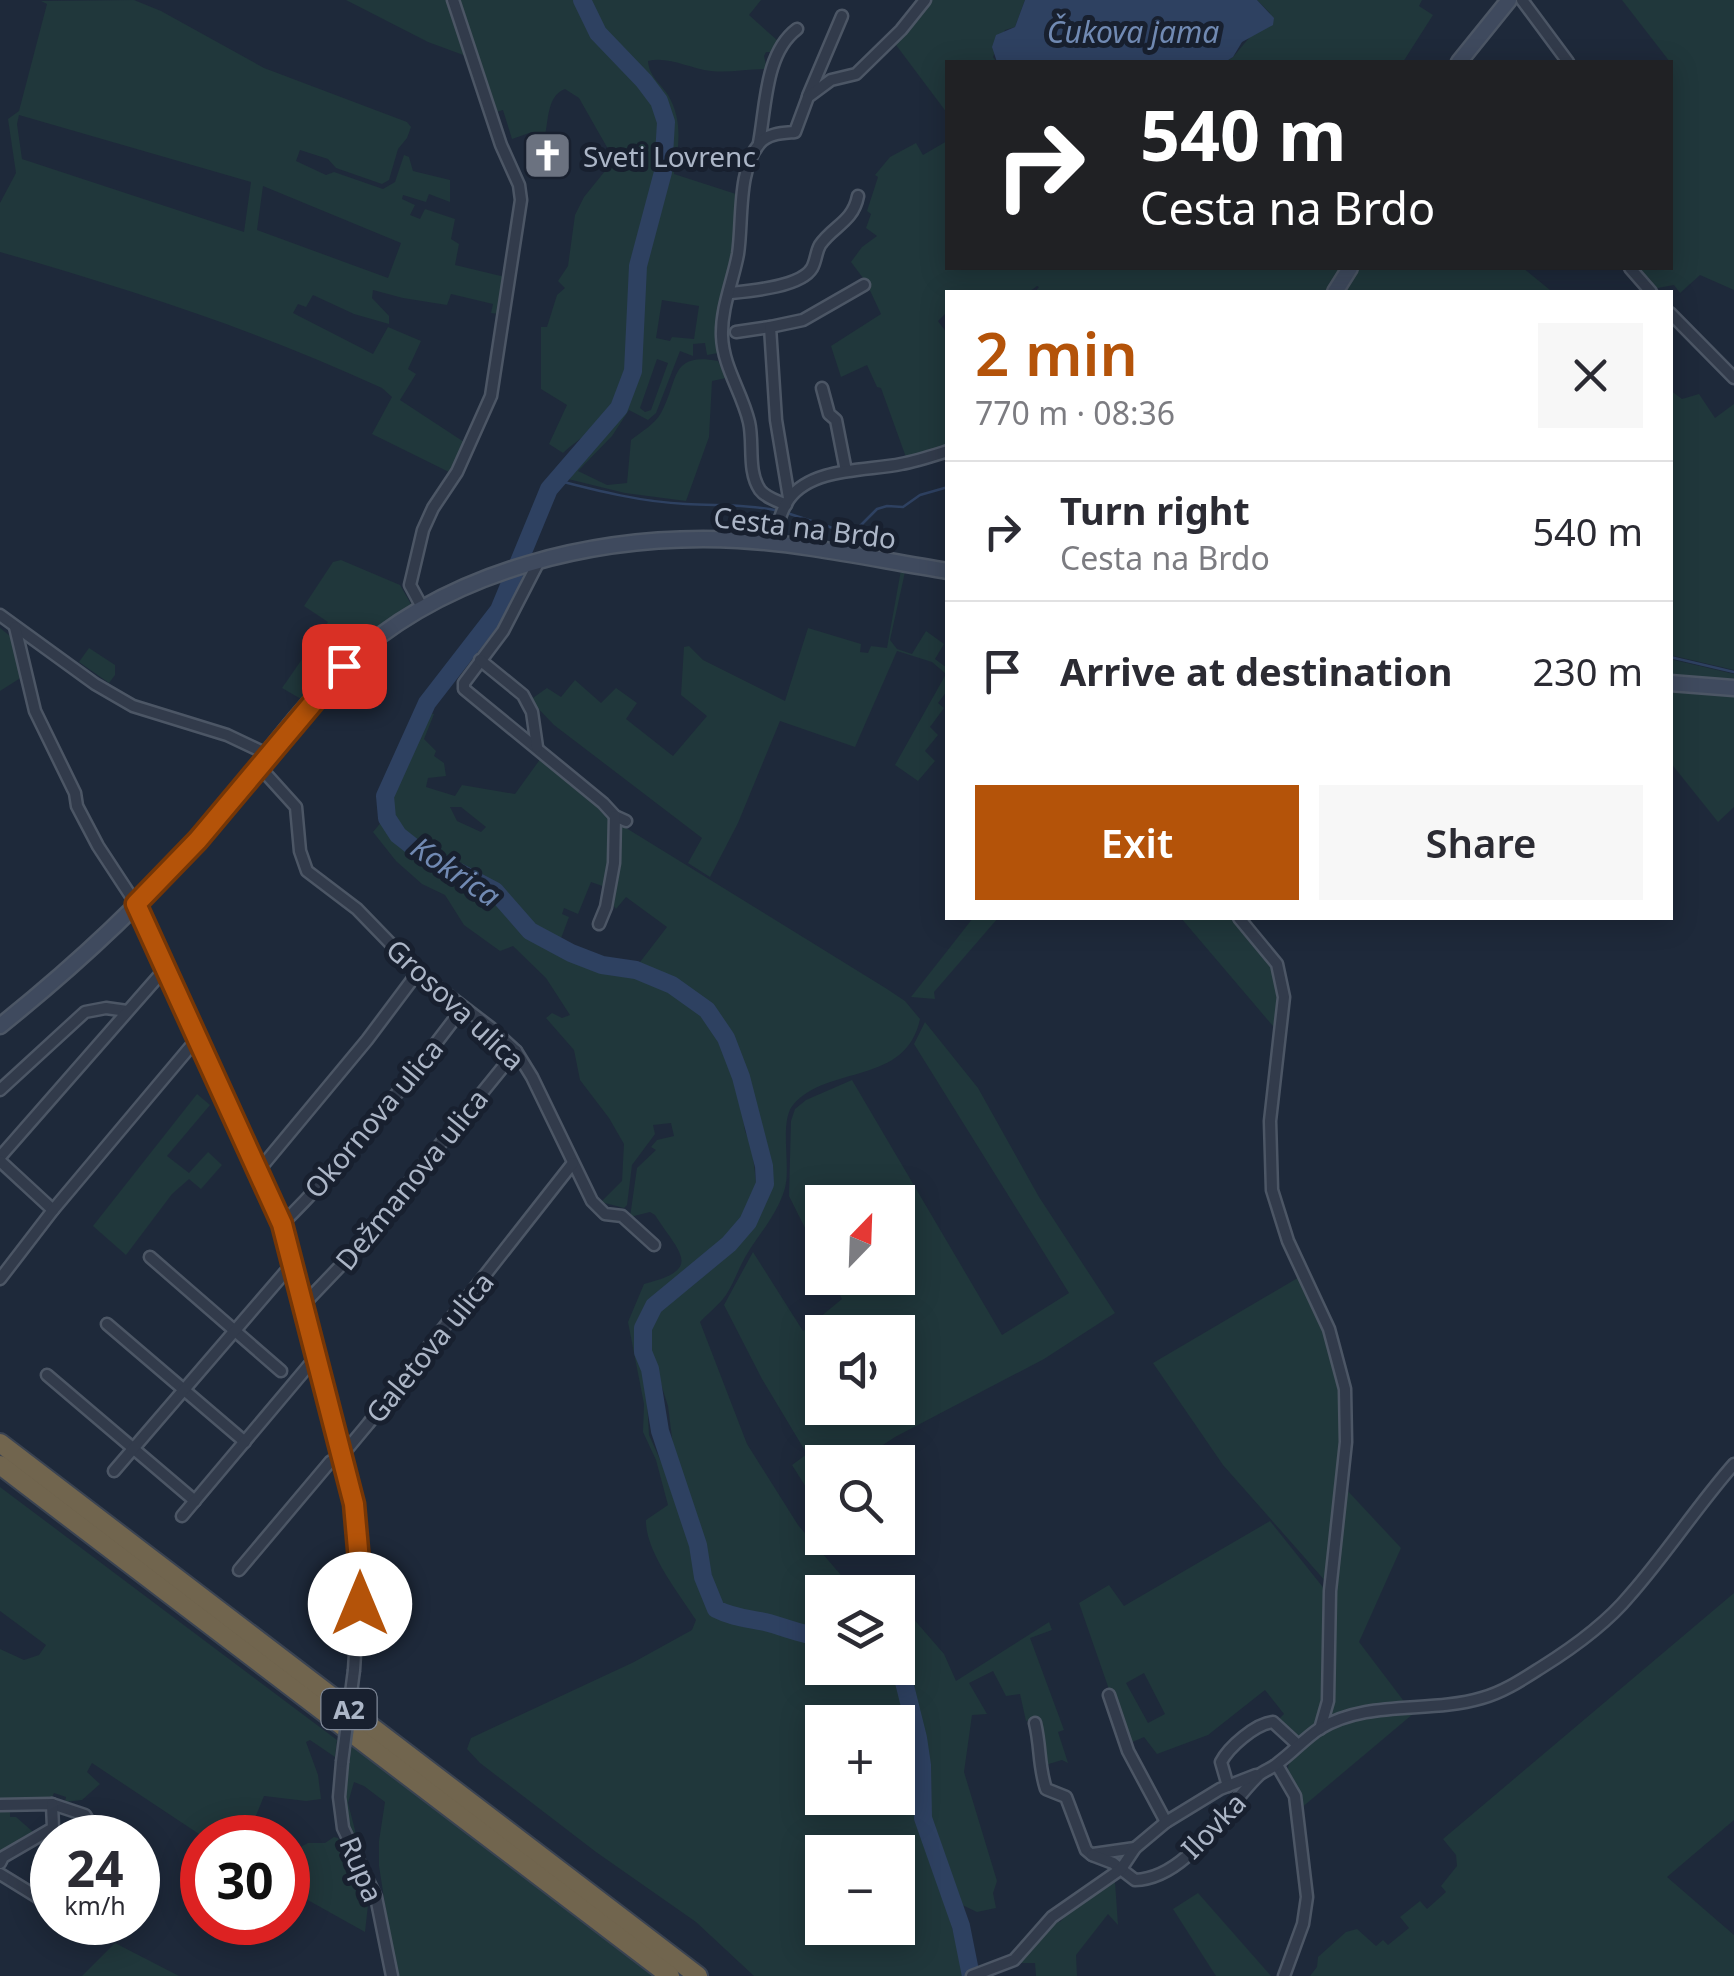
<!DOCTYPE html>
<html lang="en">
<head>
<meta charset="utf-8">
<style>
	:root { --surface:#fff; --page:#f7f7f7; --text:#2b2b33; --muted:#7c7c81; --line:#e1e1e2; --accent:#b45309 }
	body { margin:0; font-family:"Noto Sans",sans-serif; background:var(--page); color:var(--text); height:100vh; display:flex; flex-direction:column; font-size:38px; white-space:nowrap }
	* { box-sizing:border-box; margin:0 }
	p { font-size:32px; color:var(--muted) }
	.icon { flex:none; width:55px; height:55px; fill:none; stroke:currentColor; stroke-width:2; stroke-linecap:round; stroke-linejoin:round }
	.map { position:relative; flex:1; overflow:hidden }
	.sheet { position:absolute; left:945px; top:290px; width:728px; height:630px; display:flex; flex-direction:column; background:var(--surface); border-radius:0px; box-shadow:0 5px 25px #0003 }
	.sheet>* { flex:none }
	.hud { position:absolute; left:945px; top:60px; width:728px; height:210px; border-radius:0px; box-shadow:0 5px 25px #0003; background:#202124; color:#fff; overflow:hidden }
	.needle { width:65px; rotate:23deg }
	.controls { position:absolute; left:805px; top:1185px; display:grid; gap:20px }
	.controls a { display:grid; place-items:center; width:110px; height:110px; border-radius:0px; background:var(--surface); box-shadow:0 5px 25px #0003; font-size:50px }
	.speed { position:absolute; left:30px; top:1815px; display:flex; gap:20px; font-size:50px; font-weight:700; text-align:center }
	.speed>* { display:grid; place-content:center; width:130px; height:130px; border-radius:50%; background:var(--surface); box-shadow:0 5px 25px #0003; line-height:1 }
	.speed small { font-size:25px; font-weight:400 }
	.speed .limit { border:15px solid #d22; background:#fff; color:#111 }
	.pin { position:absolute; display:grid; place-items:center; width:85px; height:85px; color:#fff; margin:-42px; border-radius:20px; box-shadow:0 5px 15px #0006 }
	.me { position:absolute; width:110px; margin:-55px; rotate:0deg; stroke-linejoin:round; filter:drop-shadow(0 0 8px #0008) }
	.turn { display:flex; align-items:center; gap:35px; height:210px; padding:0 30px; font-size:45px }
	.turn .icon { width:130px; height:130px; stroke-width:2.5 }
	.turn b { display:block; font-size:70px; line-height:85px }
	.round { display:grid; place-items:center; flex:none; width:105px; height:105px; border-radius:0px; background:var(--page) }
	.headline { display:flex; align-items:center; justify-content:space-between; height:170px; padding:0 30px }
	h1 { font-size:60px; font-weight:600; line-height:75px; color:var(--accent) }
	.cta { display:flex; gap:20px; margin-top:auto; padding:20px 30px }
	.cta a { flex:1; height:115px; border-radius:0px; background:var(--accent); color:#fff; font-size:40px; font-weight:600; line-height:115px; text-align:center }
	.cta a+a { background:var(--page); color:var(--text) }
	ul { padding:0; list-style:none }
	li { display:flex; align-items:center; gap:30px; height:140px; padding:0 30px; border-top:2px solid var(--line) }
	li div { flex:1 }
	li b { display:block; font-size:38px }
	li em { font-style:normal }
	.map>svg:first-child { display:block }
</style>
</head>
<body>
<div class="map">
<svg width="1734" height="1976" viewBox="0 0 1734 1976">
	<rect width="100%" height="100%" fill="#1e293a"/>
	<!-- green -->
	<g fill="#20373b" fill-rule="evenodd">
		<path d="M134,0l27,11 103,57 143,54 4,5 -4,11 -9,11 -9,31 -7,4 -46,-16 -8,-9 -28,-9 -4,11 30,14 8,-3 49,17 12,-7 9,-27 5,2 4,14 37,9v22l-21,-8 -3,8 -23,-7 -1,4 13,6 -5,10 10,4 5,-10 30,10 -4,20 8,5 -4,21 50,12 -6,37 -8,-1 2,-9 -42,-10 -4,11 -44,-7 -30,-8 -1,8 17,18v8l-35,-10 -41,-19 -7,12 -8,-3 -5,9 80,41 15,-27 33,14 -13,28 8,5 -16,26 64,42 1,7 -12,25 -81,-40 20,-37 -10,-9c-126,-58 -249,-98 -382,-136v-49l16,-30 -8,-54 11,-8 28,-107 -6,-3zM19,115l232,67 -7,50 -222,-73 -5,-35zM263,186l138,57 -13,35 -131,-48z"/>
		<polygon points="346,0 449,0 466,56 428,42"/>
		<path d="M457,0h123c5,12 10,24 17,34 20,29 55,49 65,85 13,50 -21,101 -29,149 -6,40 7,83 -9,121 -13,32 -39,44 -61,64l-14,-9 18,-39 -26,-16v-62h6l10,-32 8,-7 -7,-7 10,-15 7,-51 9,-18 21,-26 3,-22 -29,-51 -14,-9c-19,7 -16,33 -21,51l-12,-8 -20,7 -9,-29 -10,3z"/>
		<path d="M584,0h177l-12,15 29,26 -5,11h-7l-2,4 3,13c-19,0 -37,4 -56,2 -21,-2 -42,-15 -63,-10 1,15 12,22 20,34 15,25 11,51 6,79l65,21 -4,51 -18,74 1,33 -11,2 -2,-12 -12,1v12l-13,-5 -24,62 -8,7 -19,-10 -17,26 -34,35 29,14 20,-2 4,-43c10,-8 24,-16 30,-27 18,-32 8,-61 57,-52l8,17 -14,3 -3,56 -23,64 -61,-8 -61,-15c22,-33 52,-54 68,-91 15,-34 3,-71 8,-106 7,-55 45,-117 25,-172 -16,-44 -65,-64 -81,-109zM662,300l37,6 -5,33 -22,-2 -2,4 -14,-3zM657,359l11,4 -17,47 -6,2 -5,-4z"/>
		<polygon points="928,0 1025,0 1015,27 1005,30 993,57 997,62 948,62 947,113 893,41"/>
		<polygon points="1257,0 1422,0 1419,6 1433,15 1403,62 1225,62 1233,57 1270,13"/>
		<polygon points="1622,0 1734,0 1734,290 1700,275 1680,293 1674,285 1653,289 1633,268 1670,268 1670,62"/>
		<polygon points="947,141 948,268 1345,268 1330,292 1035,292 1039,287 1037,286 1029,292 948,292 947,312 938,321 947,333 947,448 907,460 881,388 877,387 867,365 841,377 831,346 881,314 866,282 851,262 862,247 877,236 866,228 871,214 867,211 878,177 875,175 890,157 916,143 923,155"/>
		<polygon points="1354,268 1523,268 1550,290 1339,292"/>
		<polygon points="1670,390 1682,399 1699,394 1715,418 1734,404 1734,670 1670,655"/>
		<polygon points="341,560 400,585 411,604 347,654 301,699 282,688 328,622 304,606 333,562"/>
		<polygon points="901,570 905,572 890,640 897,649 912,654 926,631 944,644 935,659 947,668 947,691 938,703 944,708 930,727 938,735 925,751 935,761 918,781 895,765 946,674 932,662 897,651 855,747 780,721 738,823 710,877 688,863 702,838 554,725 530,700 547,688 561,697 575,680 601,703 616,688 637,703 626,719 673,756 707,716 681,695 684,647 689,646 703,660 785,701 808,628 861,644 860,652 868,653 871,646 887,648"/>
		<polygon points="0,628 15,640 22,677 0,691"/>
		<polygon points="89,648 115,665 115,675 109,683 79,662"/>
		<polygon points="1670,659 1734,674 1734,682 1670,677"/>
		<polygon points="1670,689 1734,693 1734,807 1718,822 1670,762"/>
		<path d="M431,713l3,1 -10,25 12,12 -2,5 10,7 2,13 -18,2 -2,9 29,9 7,-11 53,9 26,-36 62,51c15,22 9,54 5,79l-17,-6 -13,32 -14,-6 -2,6 7,3 -9,24 -33,-19 -21,-25 -18,-14 -59,-30 -28,-21 -7,-9 -3,-26 4,-13zM450,807h11l25,20 -5,5 -24,-11z"/>
		<path d="M383,820l20,24 14,9 77,41 32,39 66,33 50,10 43,21 14,10 20,28 20,57 6,39 7,16 5,44 -22,44 -87,71 -11,19 2,33 7,23 3,54 36,80 15,62 12,31 8,10 49,10 22,10 31,2v28h74l9,53 12,34 2,68 27,82 19,71h-211l-58,-54 -100,-70 -116,-89 -13,-14 4,-11 163,-76 58,-32 4,-10c-17,-26 -51,-69 -50,-100l22,-15 -12,-45 -13,-28 1,-28 -16,-82 16,-38c59,-15 37,-29 11,-69l-5,-3 -20,5 7,-49 19,-18 -5,-3 6,-7 17,-4 -3,-13 -18,2 2,9 -23,31 -5,40 -3,3 -23,-6 21,-21 2,-37 -15,-26 -29,-38 -6,-30 -28,-32 6,-5 10,5 8,-3 -24,-37 -33,-32 -13,5 -36,-26 -19,-30 -23,-11 -26,-23 -23,-29zM822,1722h76v76h-76zM822,1852h76v76h-76z"/>
		<path d="M618,823l269,166 18,12 15,18c-14,67 -92,45 -127,86 -14,17 -2,60 -8,83 -7,25 -25,45 -38,66 -8,13 -13,29 -21,41 -7,10 -18,18 -26,27l47,122 51,81 54,63 29,-6 9,10h-68v42l-69,-20h-15l-19,-8 -14,-31 -4,-39 -26,-74 -7,-56 -21,-66 4,-18 9,-17 65,-51 27,-29 19,-44 -18,-77 -19,-60 -10,-19 -29,-30 -20,-14 -38,-15 30,-39 -41,-30 -10,12 -4,-6z"/>
		<polygon points="973,918 998,918 934,992 935,999 911,997"/>
		<path d="M1181,918h53c37,39 48,59 44,114z"/>
		<path d="M925,1022l53,66 61,109 76,116 -71,46 -149,78 -38,25h-35v22l-13,8 -17,-27 15,-11 -45,-75 -38,-74 29,-53 50,79 39,-32 -11,-21h67v-76h-76v60l-33,-66 2,-75 4,-12 11,-9 46,-20 150,255 67,-42 -155,-249zM849,1319l12,13h37v76h-17l-23,13 -9,-13h-27v-69l-8,-9 5,-5 7,7h13z"/>
		<polygon points="197,1094 210,1105 167,1156 189,1173 208,1152 222,1165 201,1189 189,1179 172,1194 126,1255 93,1226"/>
		<polygon points="1301,1276 1337,1366 1343,1419 1327,1583 1223,1465 1153,1363"/>
		<polygon points="0,1487 337,1740 335,1757 310,1740 306,1742 318,1775 321,1799 306,1801 264,1796 253,1823 268,1827 274,1837 202,1838 202,1842 199,1834 92,1763 87,1772 100,1784 82,1800 65,1802 66,1797 54,1793 52,1797 0,1801 0,1649 24,1660 39,1655 46,1645 0,1611"/>
		<polygon points="1345,1488 1401,1548 1359,1642 1406,1704 1332,1720 1327,1719 1331,1618"/>
		<path d="M1270,1521l56,70 -1,109 -8,25 -15,15 -8,-1 -18,-17 8,-8 -19,-24 -57,45 -51,19 -13,-17 -16,7 -49,-141 30,-18 15,21zM1144,1673l21,41 -17,9 -22,-40z"/>
		<polygon points="1734,1593 1734,1820 1667,1877 1734,1935 1734,1976 1310,1976 1317,1967 1318,1957 1346,1932 1357,1929 1376,1946 1383,1940 1388,1945 1409,1928 1400,1917 1420,1901 1427,1909 1446,1892 1441,1886 1457,1866 1456,1855 1443,1839"/>
		<polygon points="898,1601 944,1654 956,1681 1049,1622 1052,1630 1030,1638 1064,1730 1058,1732 1068,1763 1062,1760 1042,1766 1038,1719 1026,1721 1020,1694 1006,1696 993,1671 969,1683 987,1714 972,1715 964,1772 997,1881 993,1893 996,1908 977,1912 958,1903 928,1816 929,1766 919,1711 908,1688 902,1649 898,1640"/>
		<polygon points="1420,1708 1300,1809 1287,1772 1291,1755 1317,1735 1352,1719"/>
		<path d="M352,1744l303,232h-259l-17,-110v-25l6,-39 -21,-16 -10,-4 -6,21 10,39 -4,2c-14,-34 -7,-64 -2,-100z"/>
		<polygon points="0,1810 10,1812 10,1817 16,1817 32,1831 32,1836 0,1851"/>
		<polygon points="334,1837 338,1838 368,1905 365,1932 288,1889 288,1849 293,1851 308,1843 325,1843"/>
		<polygon points="1115,1882 1118,1925 1108,1914 1076,1955 1077,1976 1036,1976 1035,1963 1020,1963 1022,1955 1055,1919 1060,1922 1078,1902"/>
		<polygon points="1198,1893 1271,1976 1216,1976 1173,1909"/>
		<polygon points="115,1943 179,1976 82,1976"/>
	</g>
	<!-- water -->
	<polygon fill="#2e4161" points="1025,0 1257,0 1274,18 1273,25 1242,42 1233,57 1225,62 997,62 992,47 996,35 1015,27"/>
	<g fill="none" stroke-linecap="round" stroke-linejoin="round">
		<!-- stream -->
		<g stroke="#2e4161" stroke-width="2.5">
			<path d="M556,480c42,11 86,22 130,24 32,2 61,0 93,7"/>
			<polyline points="787,513 839,530 855,531 877,509 887,506 903,507 920,495 948,487"/>
			<polyline points="1670,657 1734,672"/>
		</g>
		<!-- river -->
		<g stroke="#2e4161" stroke-width="18">
			<path d="M582,0l16,33 46,48 15,20 7,21 -3,50 -25,94 -5,105 -14,37 -70,81 -50,121 -72,93 -42,93 2,22 11,17 19,15 78,41 35,40 41,22 31,12 34,5 36,15 35,25 19,28 15,39 23,89 1,18 -17,38 -19,22 -75,62 -11,22v24l7,17 10,62 38,114 5,32 13,32c18,9 31,9 49,13 20,5 36,13 57,15"/>
			<polyline points="898,1658 918,1738 922,1765 923,1818 961,1926 971,1976"/>
		</g>
		<defs>
			<g id="street">
				<polyline points="1522,0 1568,62"/>
				<polyline points="808,96 842,16"/>
				<path d="M759,143c7,-37 6,-90 38,-114"/>
				<polyline points="1630,268 1651,292"/>
				<path d="M730,293c20,-2 71,-6 82,-25 4,-7 4,-16 8,-23 13,-19 33,-23 38,-49"/>
				<polyline points="1670,313 1734,378"/>
				<polyline points="736,332 770,327"/>
				<polyline points="822,388 829,414 836,420 846,471"/>
				<polyline points="789,498 776,420 770,327 803,320 864,285"/>
				<path d="M786,505c-8,-4 -20,-7 -26,-15 -13,-19 -6,-47 -11,-68 -7,-30 -26,-55 -27,-86 -1,-28 11,-55 16,-82 5,-32 -1,-85 22,-111 8,-10 24,-10 35,-11l13,-35 23,-17 25,-6 45,-44 24,-30"/>
				<path d="M773,544c4,-16 7,-32 16,-45 23,-32 79,-28 112,-35 16,-3 31,-8 47,-13"/>
				<polyline points="538,563 503,631 464,683 464,689 603,803 615,816 626,821"/>
				<polyline points="423,609 410,585 423,530 433,508 457,472 491,396 521,200 519,185 501,145 453,0"/>
				<polyline points="0,615 95,684 133,706 227,735 267,754"/>
				<polyline points="15,627 35,711 75,793 77,806 98,846 136,904 185,1017 227,1101 282,1224 354,1504 360,1572 354,1670"/>
				<polyline points="480,660 523,695 532,712 537,747"/>
				<polyline points="258,765 296,807 300,851 307,871 357,909 418,972 491,1028 516,1051 532,1077 592,1201 605,1214 622,1216 654,1245"/>
				<polyline points="1239,918 1277,964 1284,997 1270,1121 1272,1190 1288,1241 1329,1329 1345,1389 1346,1442 1330,1591 1328,1701 1320,1729"/>
				<polyline points="599,924 606,907 614,863 615,816"/>
				<polyline points="0,1090 85,1012 106,1008 127,1011"/>
				<polyline points="0,1157 164,970"/>
				<polyline points="0,1161 53,1210"/>
				<polyline points="259,1170 367,1040 418,972"/>
				<path d="M282,1224c67,-66 123,-140 180,-215"/>
				<polyline points="150,1257 281,1371"/>
				<polyline points="0,1279 53,1210 196,1040"/>
				<polyline points="304,1304 347,1259 516,1051"/>
				<polyline points="107,1324 245,1442"/>
				<polyline points="47,1375 195,1501"/>
				<polyline points="114,1471 293,1263"/>
				<polyline points="182,1516 315,1358"/>
				<polyline points="239,1570 330,1462 343,1454 368,1424 573,1163"/>
				<polyline points="1109,1695 1128,1751 1166,1822"/>
				<path d="M1035,1723c6,25 3,41 11,66l20,8 20,53 6,5"/>
				<polyline points="342,1762 339,1797 343,1828 376,1897 392,1976"/>
				<polyline points="1277,1765 1295,1796 1307,1897 1303,1924 1284,1976"/>
				<path d="M1228,1786l-7,-24c8,-15 34,-38 52,-40l25,23"/>
				<polyline points="0,1805 52,1804 85,1815 99,1838"/>
				<polyline points="1093,1854 1135,1848"/>
				<path d="M1092,1855l21,8 22,17c54,-2 89,-72 124,-105 6,-5 14,-7 19,-12 14,-10 26,-24 41,-34 50,-30 109,-15 163,-31 22,-6 41,-19 60,-31 32,-20 64,-43 88,-72 37,-42 67,-89 104,-131"/>
				<polyline points="0,1863 3,1857 53,1828 52,1804"/>
				<polyline points="0,1874 44,1901 52,1903"/>
				<polyline points="972,1976 1014,1960 1052,1917 1121,1869 1135,1848 1166,1822 1220,1789 1256,1775"/>
			</g>
			<g id="secondary">
				<polyline points="1459,62 1509,0"/>
				<polyline points="1335,292 1350,268"/>
				<polyline points="1670,683 1734,688"/>
				<path d="M0,1026c71,-57 138,-118 198,-187 49,-56 92,-121 146,-173 102,-97 257,-133 394,-126 70,4 140,20 210,31"/>
			</g>
			<g id="highway">
				<polyline points="0,1443 698,1976"/>
				<polyline points="0,1465 670,1976"/>
			</g>
		</defs>
		<!-- street casing -->
		<use href="#street" stroke="#4c5665" stroke-width="15"/>
		<!-- secondary casing -->
		<use href="#secondary" stroke="#4c5665" stroke-width="19"/>
		<!-- highway casing -->
		<use href="#highway" stroke="#3a4352" stroke-width="22"/>
		<!-- street -->
		<use href="#street" stroke="#323b4b" stroke-width="10"/>
		<!-- secondary -->
		<use href="#secondary" stroke="#3f4a5e" stroke-width="14"/>
		<!-- highway -->
		<use href="#highway" stroke="#71654e" stroke-width="18"/>
		<defs>
			<polyline id="street-bridge" points="342,1762 354,1670"/>
		</defs>
		<!-- street-bridge casing -->
		<use href="#street-bridge" stroke="#4c5665" stroke-width="15" stroke-linecap="butt"/>
		<!-- street-bridge -->
		<use href="#street-bridge" stroke="#323b4b" stroke-width="10"/>
	</g>
	<g fill="none" stroke-linecap="round" stroke-linejoin="round">
		<defs>
			<polyline id="route" points="344,666 198,840 136,904 282,1224 354,1504 360,1572 360,1604"/>
		</defs>
		<!-- route casing -->
		<use href="#route" stroke="#753606" stroke-width="25"/>
		<!-- route -->
		<use href="#route" stroke="#b45309" stroke-width="18"/>
	</g>
	<!-- icons -->
	<defs>
		<symbol id="church-square" viewBox="-11 -11 22 22"><rect x="-9" y="-9" width="18" height="18" rx="4" fill="#6b7280" stroke="#18202f"/><path d="M-1.2-6h2.4v3.5h3.3v2.4h-3.3V6h-2.4V-.1h-3.3v-2.4h3.3Z" fill="#fff"/></symbol>
	</defs>
	<g fill-rule="evenodd">
		<use href="#church-square" x="520" y="128" width="55" height="55"/>
	</g>
	<g text-anchor="middle" dominant-baseline="central" stroke-width="10" stroke-linejoin="round" paint-order="stroke">
		<!-- shield labels -->
		<rect fill="#18202f" stroke="#808999" stroke-width="2.5" x="321.5" y="1689" width="55" height="40" rx="8"/>
		<g font-size="25" font-weight="bold" fill="#acb6c7">
			<text x="349" y="1709">A2</text>
		</g>
		<!-- poi labels -->
		<g font-size="28" fill="#acb6c7" stroke="#18202f" text-anchor="start">
			<text x="583" y="156">Sveti Lovrenc</text>
		</g>
		<!-- street labels -->
		<g font-size="28" fill="#acb6c7" stroke="#18202f">
			<text transform="translate(805 527) rotate(7)">Cesta na Brdo</text>
			<text transform="translate(456 1004) rotate(43)">Grosova ulica</text>
			<text transform="translate(373 1118) rotate(-50)">Okornova ulica</text>
			<text transform="translate(411 1179) rotate(-51)">Dežmanova ulica</text>
			<text transform="translate(429 1347) rotate(-51)">Galetova ulica</text>
			<text transform="translate(1213 1825) rotate(-46)">Ilovka</text>
			<text transform="translate(362 1869) rotate(67)">Rupa</text>
		</g>
		<!-- water labels -->
		<g font-size="30" font-style="italic" fill="#718ab3" stroke="#18202f">
			<text x="1133" y="31">Čukova jama</text>
			<text transform="translate(456 871) rotate(34)">Kokrica</text>
		</g>
	</g>
</svg>
<div class="controls">
<a><svg class="needle" viewBox="-14 -14 28 28"><path d="M0-13l5 13h-10z" fill="#e53935"/><path d="M0 13l5-13h-10z" fill="#7c7c81"/></svg></a>
<a><svg class="icon" aria-label="sound" viewBox="0 0 24 24"><path d="M4 9h4l5-4v14l-5-4H4zM17 9q2 3 0 6"/></svg></a>
<a><svg class="icon" aria-label="search" viewBox="0 0 24 24"><circle cx="10" cy="10" r="6"/><path d="M15 15l6 6"/></svg></a>
<a><svg class="icon" aria-label="layers" viewBox="0 0 24 24"><path d="M12 4l9 5-9 5-9-5zM3 14l9 5 9-5"/></svg></a>
<a>+</a>
<a>−</a>
</div>
<div class="speed"><div>24<small>km/h</small></div><div class="limit">30</div></div>
<div class="pin" style="left:344px;top:666px;background:#d93025"><svg class="icon" aria-label="arrive" viewBox="0 0 24 24"><path d="M6 21V4h12l-3 4 3 4H6"/></svg></div>
<svg class="me" style="left:360px;top:1604px" viewBox="-20 -20 40 40"><circle r="19" fill="#fff"/><path d="M0-13L10 11 0 6-10 11z" fill="#b45309"/></svg>
<div class="hud">
<div class="turn"><svg class="icon" aria-label="right" viewBox="0 0 24 24"><path d="M7 20v-9h11M14 6l5 5-5 5"/></svg><div><b>540 m</b>Cesta na Brdo</div></div>
</div>
<section class="sheet">
<div class="headline"><div><h1>2 min</h1><p>770 m · 08:36</p></div><a class="round"><svg class="icon" aria-label="close" viewBox="0 0 24 24"><path d="M6 6l12 12M18 6L6 18"/></svg></a></div>
<ul>
<li><svg class="icon" aria-label="right" viewBox="0 0 24 24"><path d="M7 20v-9h11M14 6l5 5-5 5"/></svg><div><b>Turn right</b><p>Cesta na Brdo</p></div><em>540 m</em></li>
<li><svg class="icon" aria-label="arrive" viewBox="0 0 24 24"><path d="M6 21V4h12l-3 4 3 4H6"/></svg><div><b>Arrive at destination</b></div><em>230 m</em></li>
</ul>
<div class="cta"><a>Exit</a><a>Share</a></div>
</section>
</div>
</body>
</html>
